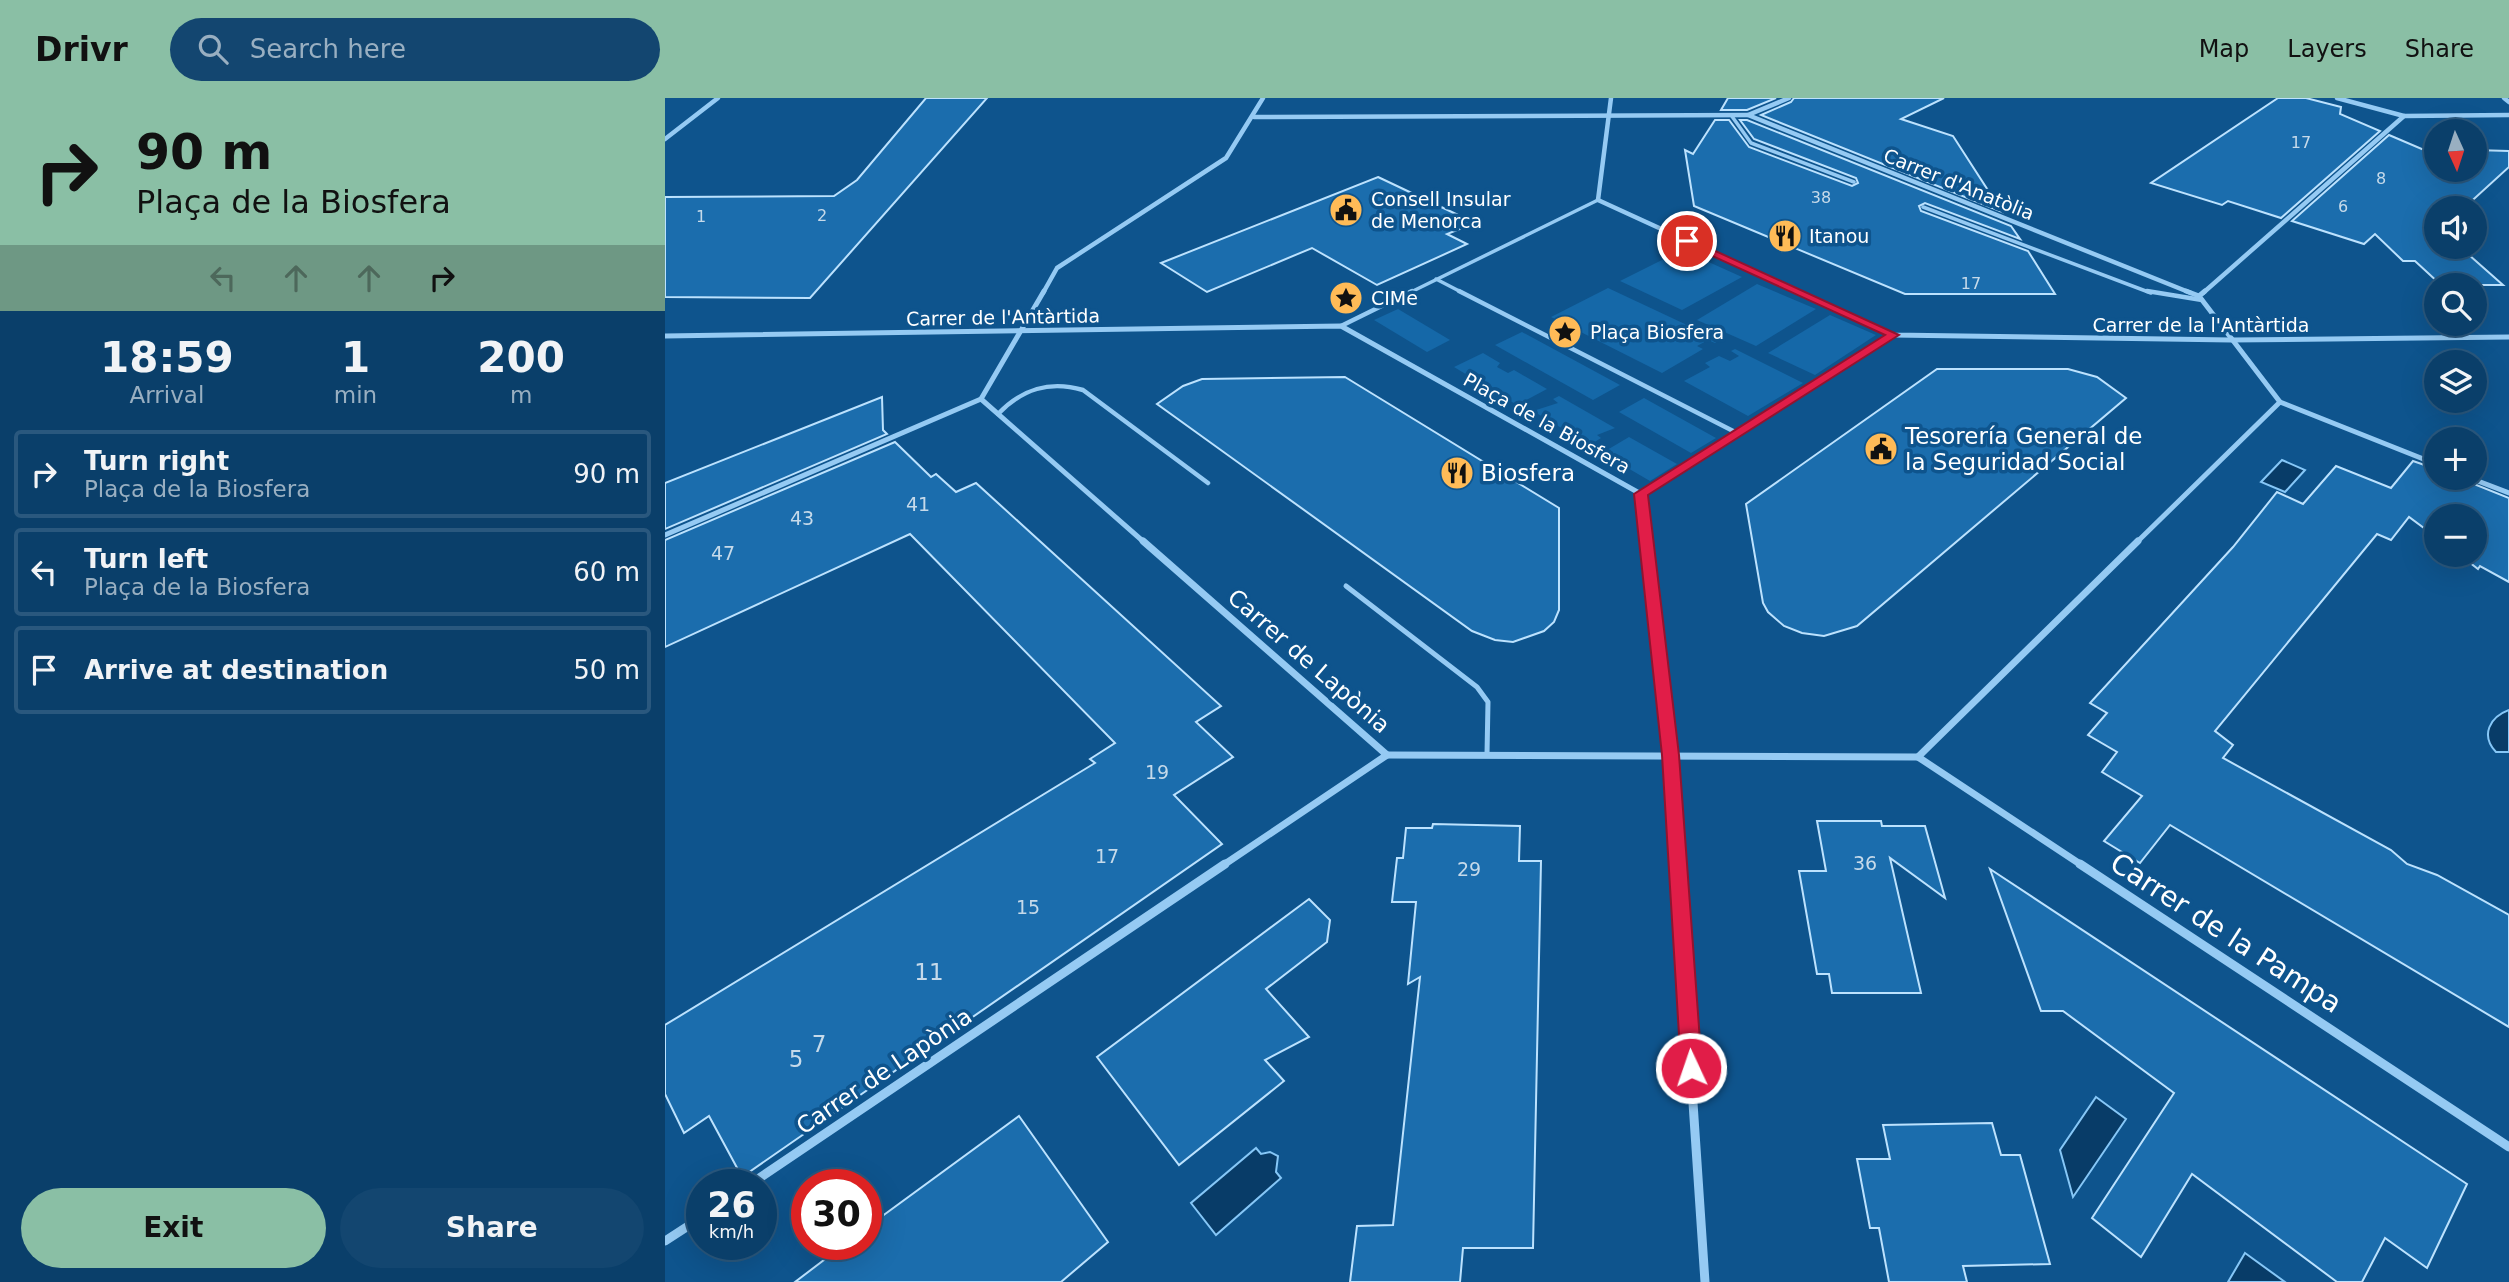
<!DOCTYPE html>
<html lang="en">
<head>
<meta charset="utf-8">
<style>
	:root { --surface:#0a3f6a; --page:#134670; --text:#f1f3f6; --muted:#99afc1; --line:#2a587e; --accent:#8abfa5 }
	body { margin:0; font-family:"DejaVu Sans",sans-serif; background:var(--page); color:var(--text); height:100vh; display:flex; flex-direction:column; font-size:26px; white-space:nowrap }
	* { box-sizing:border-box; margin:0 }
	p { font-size:23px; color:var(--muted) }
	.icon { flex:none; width:38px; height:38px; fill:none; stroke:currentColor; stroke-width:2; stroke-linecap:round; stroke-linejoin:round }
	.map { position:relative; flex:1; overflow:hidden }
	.details { display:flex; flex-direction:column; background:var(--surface); width:665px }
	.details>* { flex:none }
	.guide { background:#8abfa5; color:#111; overflow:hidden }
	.needle { width:46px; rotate:177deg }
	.tools { position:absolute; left:1759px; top:21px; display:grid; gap:14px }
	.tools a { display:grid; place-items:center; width:63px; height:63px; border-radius:50%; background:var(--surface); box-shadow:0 7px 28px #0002,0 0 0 2px var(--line); font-size:35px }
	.speed { position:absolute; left:21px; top:1071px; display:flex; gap:14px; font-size:35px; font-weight:700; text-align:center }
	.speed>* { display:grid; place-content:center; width:91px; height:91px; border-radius:50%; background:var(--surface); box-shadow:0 7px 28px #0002,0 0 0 2px var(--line); line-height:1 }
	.speed small { font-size:18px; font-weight:400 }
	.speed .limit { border:10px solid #d22; background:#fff; color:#111 }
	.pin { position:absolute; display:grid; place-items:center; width:60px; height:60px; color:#fff; margin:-30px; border:4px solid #fff; border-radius:50%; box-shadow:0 2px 7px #0007 }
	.me { position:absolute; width:77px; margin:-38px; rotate:357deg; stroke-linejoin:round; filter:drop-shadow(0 0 5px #0008) }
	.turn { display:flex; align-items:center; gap:24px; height:147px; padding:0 21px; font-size:32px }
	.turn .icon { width:91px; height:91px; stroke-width:2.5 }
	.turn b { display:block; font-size:49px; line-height:60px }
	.lanes { display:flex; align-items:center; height:66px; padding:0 21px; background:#0003; justify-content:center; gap:35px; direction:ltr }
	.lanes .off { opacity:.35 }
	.eta { display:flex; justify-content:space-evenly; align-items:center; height:119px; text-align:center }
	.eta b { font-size:42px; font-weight:600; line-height:49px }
	.primary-button { display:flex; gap:14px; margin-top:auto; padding:14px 21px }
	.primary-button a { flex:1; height:80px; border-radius:42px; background:var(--accent); color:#111; font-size:28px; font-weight:600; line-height:80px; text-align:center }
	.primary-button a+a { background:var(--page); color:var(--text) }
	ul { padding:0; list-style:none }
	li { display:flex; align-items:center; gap:21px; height:88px; margin:0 14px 10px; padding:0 7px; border:4px solid var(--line); border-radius:7px }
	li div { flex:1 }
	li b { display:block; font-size:26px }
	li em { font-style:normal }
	header { display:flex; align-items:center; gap:42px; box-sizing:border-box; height:98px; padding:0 35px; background:var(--accent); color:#111 }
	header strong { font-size:33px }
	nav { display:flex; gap:38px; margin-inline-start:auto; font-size:24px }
	.search { width:490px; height:63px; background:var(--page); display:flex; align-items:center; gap:18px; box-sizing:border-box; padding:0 24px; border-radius:38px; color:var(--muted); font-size:26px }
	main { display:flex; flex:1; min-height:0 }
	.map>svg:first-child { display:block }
</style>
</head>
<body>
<header>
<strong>Drivr</strong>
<div class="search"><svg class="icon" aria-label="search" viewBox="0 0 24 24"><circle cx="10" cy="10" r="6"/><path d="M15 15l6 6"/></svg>Search here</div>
<nav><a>Map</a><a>Layers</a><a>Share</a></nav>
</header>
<main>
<section class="details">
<div class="guide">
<div class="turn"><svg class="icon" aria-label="right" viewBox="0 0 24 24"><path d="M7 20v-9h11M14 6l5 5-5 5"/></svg><div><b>90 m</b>Plaça de la Biosfera</div></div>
<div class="lanes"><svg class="icon off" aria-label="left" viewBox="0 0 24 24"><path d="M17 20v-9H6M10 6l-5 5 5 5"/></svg><svg class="icon off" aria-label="ahead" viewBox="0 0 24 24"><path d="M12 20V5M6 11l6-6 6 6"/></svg><svg class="icon off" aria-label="ahead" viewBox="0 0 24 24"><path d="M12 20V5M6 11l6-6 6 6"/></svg><svg class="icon" aria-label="right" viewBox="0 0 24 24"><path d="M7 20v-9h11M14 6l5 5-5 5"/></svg></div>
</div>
<div class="eta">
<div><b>18:59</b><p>Arrival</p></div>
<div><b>1</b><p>min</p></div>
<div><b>200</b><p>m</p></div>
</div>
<ul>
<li><svg class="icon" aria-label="right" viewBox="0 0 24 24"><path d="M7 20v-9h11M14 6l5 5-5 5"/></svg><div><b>Turn right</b><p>Plaça de la Biosfera</p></div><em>90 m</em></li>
<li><svg class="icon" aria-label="left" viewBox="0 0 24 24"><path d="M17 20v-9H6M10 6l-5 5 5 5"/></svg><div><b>Turn left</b><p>Plaça de la Biosfera</p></div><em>60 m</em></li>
<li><svg class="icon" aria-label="arrive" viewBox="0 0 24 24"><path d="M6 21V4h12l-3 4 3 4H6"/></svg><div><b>Arrive at destination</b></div><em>50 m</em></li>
</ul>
<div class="primary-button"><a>Exit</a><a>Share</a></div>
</section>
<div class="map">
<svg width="1844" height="1184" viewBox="0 0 1844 1184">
	<rect width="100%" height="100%" fill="#0e548d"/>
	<!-- green -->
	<g fill="#1568a8">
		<polygon points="1017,152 1077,179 1017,212 955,183"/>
		<polygon points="1092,186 1151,211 1091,248 1032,222"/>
		<polygon points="943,190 1054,242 1050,245 1043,242 1032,248 1038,251 997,275 886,219"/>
		<polygon points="733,211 785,242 762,254 709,222"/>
		<polygon points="1165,217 1211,237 1150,277 1103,255"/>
		<polygon points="857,234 955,287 928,302 830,247"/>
		<polygon points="1070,251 1138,285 1083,318 1019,283 1045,269 1040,265 1054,258 1065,263 1074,258 1066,253"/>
		<polygon points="818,255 835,265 832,269 843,275 849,272 882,291 852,307 789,269"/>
		<polygon points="894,298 950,330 932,337 936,340 925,347 868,313 893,305 888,301"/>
		<polygon points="979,300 1051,340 1026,355 954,314"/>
		<polygon points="964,339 1012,366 985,383 937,355"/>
	</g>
	<!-- water -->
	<g fill="#083c68" stroke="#86c7f7" stroke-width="2">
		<polygon points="1617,362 1640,372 1620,394 1596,384"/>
		<path d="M1844,612v42h-13c-16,-17 -6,-35 13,-42z"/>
		<polygon points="1431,999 1461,1021 1408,1099 1395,1052"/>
		<polygon points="591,1050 596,1056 605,1054 613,1058 611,1074 616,1080 551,1137 526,1105"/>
		<polygon points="1580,1155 1620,1184 1563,1184"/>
	</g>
	<!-- building -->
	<g fill="#1b6dad" stroke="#bce2fe" stroke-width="2">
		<polygon points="261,0 322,0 145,200 0,199 0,99 169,98 192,82"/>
		<polygon points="1063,0 1111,0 1082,12 1056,12"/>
		<polygon points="1129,0 1279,0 1236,21 1288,38 1337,114 1096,17 1126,4"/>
		<polygon points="1613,0 1641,0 1676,9 1675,16 1715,33 1616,120 1563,103 1557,107 1486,85"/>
		<polygon points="1050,22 1064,22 1084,49 1187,88 1193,85 1191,80 1089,41 1075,22 1082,22 1346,128 1355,141 1260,105 1254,108 1256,113 1363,153 1390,196 1240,196 1029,108 1020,52 1028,56"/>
		<polygon points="1724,37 1759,52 1771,52 1771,72 1810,72 1810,52 1844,53 1844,69 1799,110 1771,110 1771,149 1795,149 1838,187 1776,187 1750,163 1738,163 1710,136 1699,146 1627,123"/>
		<polygon points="713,79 810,125 782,136 802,146 712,187 647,150 542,194 496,165"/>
		<polygon points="1272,271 1403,271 1432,279 1461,300 1192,528 1159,538 1137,535 1119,528 1103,514 1098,505 1081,406"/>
		<polygon points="680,279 894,410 894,512 889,524 879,533 848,544 830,542 807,533 492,306 518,288 537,281"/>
		<polygon points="217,299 218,332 222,336 0,431 0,385"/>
		<polygon points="230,344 266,379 271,376 291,394 311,385 556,608 531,624 568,659 509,697 557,746 77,1079 44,1018 19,1035 0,996 0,927 430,665 425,661 450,645 245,436 0,549 0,442"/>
		<polygon points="1748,363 1771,371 1771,380 1794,380 1844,400 1844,484 1815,468 1813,471 1795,457 1810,457 1810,418 1771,418 1771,439 1744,419 1726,442 1712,436 1550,633 1568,647 1558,660 1726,752 1742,766 1772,777 1844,817 1844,929 1505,727 1475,765 1439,743 1477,698 1437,674 1452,654 1423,637 1442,615 1425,605 1568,449 1612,394 1638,406 1671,368 1726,390"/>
		<polygon points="1152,723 1216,723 1217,728 1260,728 1280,800 1225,760 1256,895 1167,895 1164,876 1152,876 1134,773 1161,773"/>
		<polygon points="768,726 855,728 854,763 876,763 868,1150 798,1150 795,1184 685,1184 692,1128 728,1127 755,879 743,886 751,804 727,804 732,760 738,760 741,730 767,730"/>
		<polygon points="1325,771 1802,1086 1762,1170 1720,1140 1697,1184 1672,1184 1527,1076 1476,1159 1427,1120 1509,995 1398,913 1376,913"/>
		<polygon points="644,801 665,822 662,844 601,891 644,939 600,962 619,983 514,1067 432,959"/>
		<polygon points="354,1018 443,1144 396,1184 130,1184 180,1146 201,1146 201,1130"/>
		<polygon points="1327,1025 1336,1057 1355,1057 1385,1166 1298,1168 1302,1184 1224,1184 1214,1130 1205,1130 1192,1061 1225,1061 1218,1027"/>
	</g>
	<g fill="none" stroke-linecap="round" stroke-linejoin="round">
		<!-- service-far2 -->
		<g stroke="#95caf3" stroke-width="3.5">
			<polyline points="1066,17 1086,45 1189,84"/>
			<polyline points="1258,109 1486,195"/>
		</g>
		<!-- service-far1 -->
		<g stroke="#95caf3" stroke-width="4.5">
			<polyline points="1482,193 1537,202"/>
			<path d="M333,316c24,-25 51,-34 85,-24l125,93"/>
		</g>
		<!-- service -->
		<polyline stroke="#95caf3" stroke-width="5" points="681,488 812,589 823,604 822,656"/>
		<!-- pedestrian-far1 -->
		<g stroke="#95caf3" stroke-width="3.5">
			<polyline points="771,181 798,195"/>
			<polyline points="744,195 933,102"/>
		</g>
		<!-- pedestrian -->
		<g stroke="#95caf3" stroke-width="4.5">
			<polyline points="794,193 1072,335"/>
			<polyline points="676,228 747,193"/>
		</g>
		<!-- minor-far3 -->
		<g stroke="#95caf3" stroke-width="4.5">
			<polyline points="946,0 933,102 1136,195"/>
			<polyline points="1124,0 1083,17 1526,195"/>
			<polyline points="1839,0 1844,4"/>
			<polyline points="1739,18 1844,17"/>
			<polyline points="589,19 1083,17"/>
			<polyline points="0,41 53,0"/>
			<polyline points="378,195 392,170 561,60 598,0"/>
			<polyline points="1538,195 1739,18 1672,0"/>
		</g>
		<!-- minor-far2 -->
		<g stroke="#95caf3" stroke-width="5">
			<polyline points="1132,193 1228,237 1566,242 1844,239"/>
			<polyline points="1521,193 1534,198 1615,304"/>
			<polyline points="1534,198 1540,193"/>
			<polyline points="0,238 676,228 976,396"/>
			<polyline points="316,301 379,193"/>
			<polyline points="1805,380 1844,395"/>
			<polyline points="976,396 981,445"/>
			<polyline points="976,396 1228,237"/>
			<polyline points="0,437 316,301 480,445"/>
			<polyline points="1471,445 1615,304 1771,366"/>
		</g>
		<!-- minor-far1 -->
		<g stroke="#95caf3" stroke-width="7">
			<polyline points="478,443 722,657 557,768"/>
			<polyline points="981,443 1005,657 1012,768"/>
			<polyline points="722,657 1253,659"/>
			<polyline points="1418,768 1253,659 1473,443"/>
		</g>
		<!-- minor -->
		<g stroke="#95caf3" stroke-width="9">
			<polyline points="1012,766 1040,1184"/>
			<polyline points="1415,766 1844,1049"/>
			<polyline points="84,1087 560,766"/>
			<polyline points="0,1143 37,1119"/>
		</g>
	</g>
	<!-- route -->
	<polygon fill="#e11d48" stroke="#92132f" stroke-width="2" points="1022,140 1234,237 983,397 1014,657 1037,970 1034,977 1026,980 1019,977 1016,970 997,657 969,396 1220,237 1019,145 1019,141"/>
	<!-- icons -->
	<defs>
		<symbol id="civic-disc" viewBox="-11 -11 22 22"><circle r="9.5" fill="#ffbb57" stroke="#0e548d"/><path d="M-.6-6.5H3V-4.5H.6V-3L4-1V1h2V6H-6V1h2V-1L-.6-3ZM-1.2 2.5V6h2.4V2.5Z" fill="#111"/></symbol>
		<symbol id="restaurant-disc" viewBox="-11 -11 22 22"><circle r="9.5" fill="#ffbb57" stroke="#0e548d"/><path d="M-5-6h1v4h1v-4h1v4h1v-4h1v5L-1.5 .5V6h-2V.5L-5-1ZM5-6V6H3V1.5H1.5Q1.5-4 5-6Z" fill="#111"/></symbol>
		<symbol id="sight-disc" viewBox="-11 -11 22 22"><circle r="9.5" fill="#ffbb57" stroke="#0e548d"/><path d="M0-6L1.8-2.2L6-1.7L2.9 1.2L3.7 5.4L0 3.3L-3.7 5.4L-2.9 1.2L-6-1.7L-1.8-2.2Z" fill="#111"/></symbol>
	</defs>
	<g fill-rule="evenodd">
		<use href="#civic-disc" x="662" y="93" width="38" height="38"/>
		<use href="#restaurant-disc" x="1101" y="119" width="38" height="38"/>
		<use href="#sight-disc" x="662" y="181" width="38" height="38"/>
		<use href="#sight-disc" x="881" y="215" width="38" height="38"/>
		<use href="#civic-disc" x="1197" y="332" width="38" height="38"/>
		<use href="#restaurant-disc" x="773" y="356" width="38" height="38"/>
	</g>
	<g text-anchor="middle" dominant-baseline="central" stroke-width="7" stroke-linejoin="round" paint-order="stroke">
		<!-- far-number labels -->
		<g font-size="16" fill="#c6daea">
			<text x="1636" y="44">17</text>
			<text x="1716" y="80">8</text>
			<text x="1156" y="99">38</text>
			<text x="1678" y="108">6</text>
			<text x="157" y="117">2</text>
			<text x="36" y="118">1</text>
			<text x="1306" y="185">17</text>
		</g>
		<!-- far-street labels -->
		<g font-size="19" fill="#fff" stroke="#0e548d">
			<text transform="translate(1294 86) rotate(22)">Carrer d'Anatòlia</text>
			<text transform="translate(338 219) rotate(-1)">Carrer de l'Antàrtida</text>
			<text x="1536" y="227">Carrer de la l'Antàrtida</text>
			<text transform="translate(882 325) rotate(29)">Plaça de la Biosfera</text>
		</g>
		<!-- far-poi labels -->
		<g font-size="19" fill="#fff" stroke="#0e548d" text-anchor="start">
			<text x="706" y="101">Consell Insular<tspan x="706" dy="22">de Menorca</tspan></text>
			<text x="1144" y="138">Itanou</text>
			<text x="706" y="200">CIMe</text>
			<text x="925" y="234">Plaça Biosfera</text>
		</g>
		<!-- number labels -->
		<g font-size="19" fill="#c6daea">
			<text x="253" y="406">41</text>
			<text x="137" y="420">43</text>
			<text x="58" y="455">47</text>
			<text x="492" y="674">19</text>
			<text x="442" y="758">17</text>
			<text x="1200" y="765">36</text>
			<text x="804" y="771">29</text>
			<text x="363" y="809">15</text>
		</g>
		<!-- poi labels -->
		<g font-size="23" fill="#fff" stroke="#0e548d" text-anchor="start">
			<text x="1240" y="338">Tesorería General de<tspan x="1240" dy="26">la Seguridad Social</tspan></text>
			<text x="816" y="375">Biosfera</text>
		</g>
		<!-- street labels -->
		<g font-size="23" fill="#fff" stroke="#0e548d">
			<text transform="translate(644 563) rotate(41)">Carrer de Lapònia</text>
			<text transform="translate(219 973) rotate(-34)">Carrer de Lapònia</text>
		</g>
		<!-- near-number labels -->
		<g font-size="23" fill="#c6daea">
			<text x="264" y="874">11</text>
			<text x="154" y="946">7</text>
			<text x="131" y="961">5</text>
		</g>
		<!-- near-street labels -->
		<g font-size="28" fill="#fff" stroke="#0e548d">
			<text transform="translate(1561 835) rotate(33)">Carrer de la Pampa</text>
		</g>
	</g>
</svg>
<div class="tools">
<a><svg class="needle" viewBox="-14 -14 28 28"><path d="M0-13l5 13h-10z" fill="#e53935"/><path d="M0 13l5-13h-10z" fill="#99afc1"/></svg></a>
<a><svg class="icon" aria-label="sound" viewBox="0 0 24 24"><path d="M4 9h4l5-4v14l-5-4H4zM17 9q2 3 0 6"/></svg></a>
<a><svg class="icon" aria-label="search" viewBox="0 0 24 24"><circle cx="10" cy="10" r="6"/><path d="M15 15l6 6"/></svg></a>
<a><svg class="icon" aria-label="layers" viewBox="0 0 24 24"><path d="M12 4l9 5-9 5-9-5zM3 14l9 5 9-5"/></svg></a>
<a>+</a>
<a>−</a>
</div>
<div class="speed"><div>26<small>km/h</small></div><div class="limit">30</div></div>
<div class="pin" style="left:1022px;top:143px;background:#d93025"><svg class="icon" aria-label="arrive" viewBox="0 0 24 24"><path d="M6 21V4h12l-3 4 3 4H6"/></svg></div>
<svg class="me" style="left:1026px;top:970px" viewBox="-20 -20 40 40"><circle r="17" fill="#e11d48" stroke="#fff" stroke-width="3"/><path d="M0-11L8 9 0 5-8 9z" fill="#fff"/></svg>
</div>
</main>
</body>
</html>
